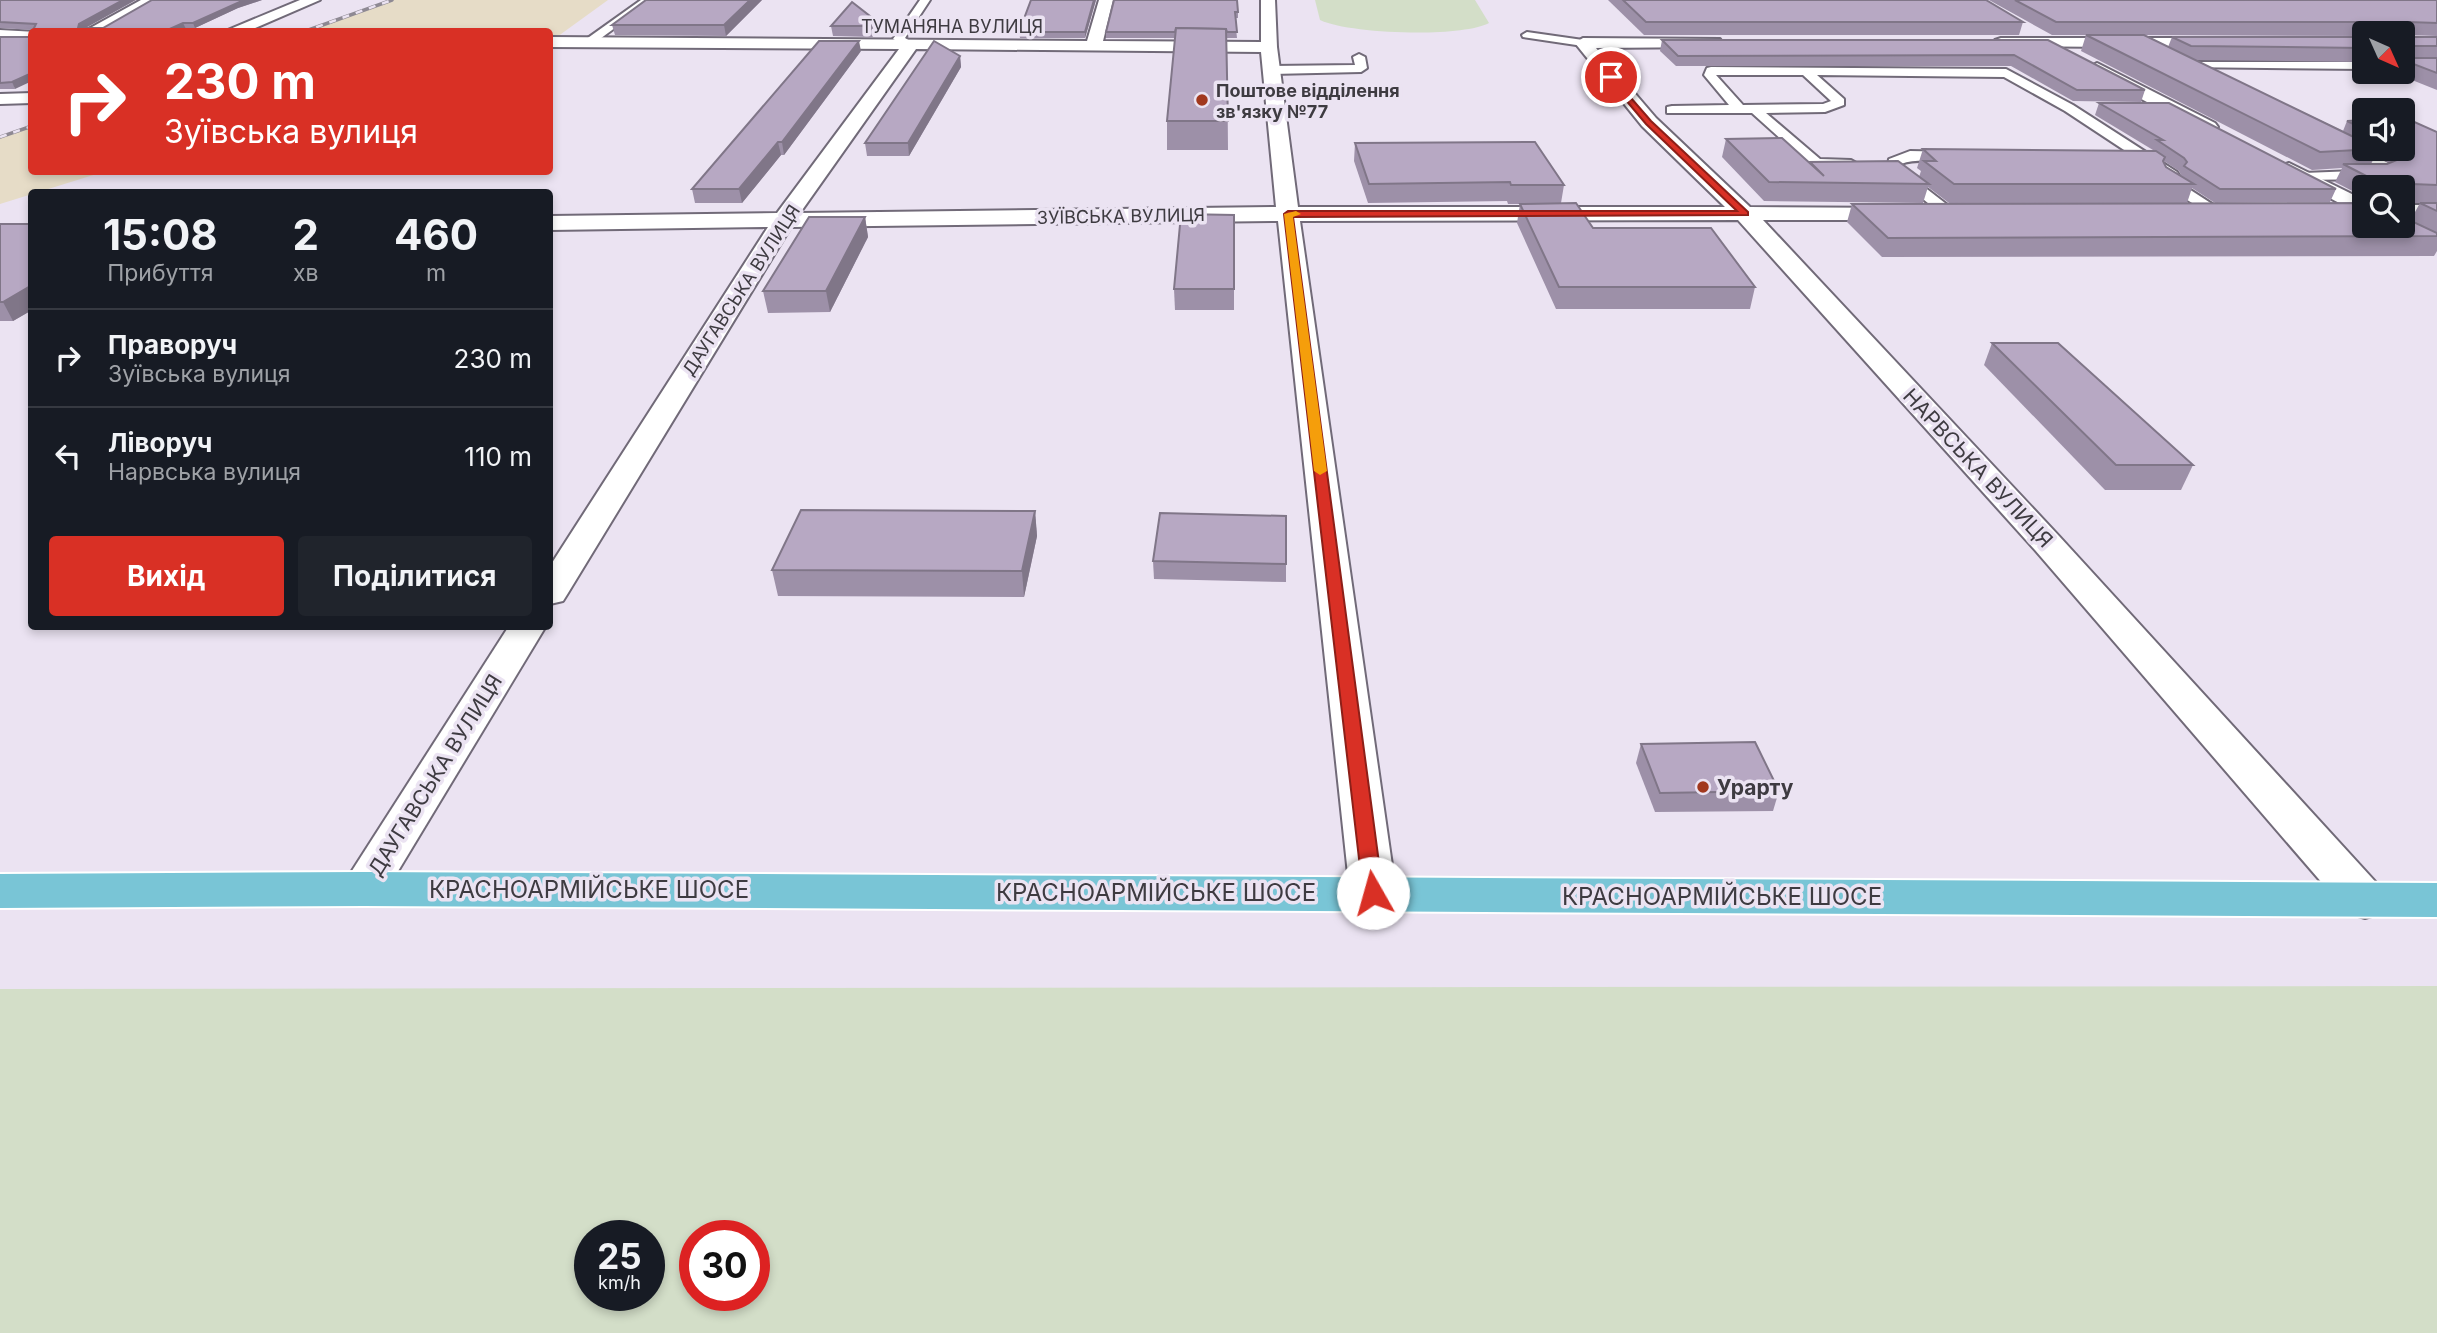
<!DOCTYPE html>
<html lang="uk">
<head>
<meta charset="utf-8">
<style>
	:root { --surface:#171b24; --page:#20242c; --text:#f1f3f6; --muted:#9ea1a6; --line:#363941; --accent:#d93025 }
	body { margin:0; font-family:Inter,sans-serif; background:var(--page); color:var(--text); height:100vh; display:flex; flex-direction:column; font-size:26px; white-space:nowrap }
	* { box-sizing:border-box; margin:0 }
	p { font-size:23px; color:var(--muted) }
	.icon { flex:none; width:38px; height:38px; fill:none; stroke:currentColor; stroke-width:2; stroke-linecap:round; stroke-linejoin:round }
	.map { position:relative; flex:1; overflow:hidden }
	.sheet { position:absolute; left:28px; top:189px; width:525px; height:441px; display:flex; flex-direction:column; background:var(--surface); border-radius:7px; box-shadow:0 4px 10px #0003 }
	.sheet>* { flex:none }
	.banner { position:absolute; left:28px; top:28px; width:525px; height:147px; border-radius:7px; box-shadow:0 4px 10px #0003; background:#d93025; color:#fff; overflow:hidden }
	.needle { width:46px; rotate:135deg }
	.controls { position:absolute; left:2352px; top:21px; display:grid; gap:14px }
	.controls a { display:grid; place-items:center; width:63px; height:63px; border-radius:7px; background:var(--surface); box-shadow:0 4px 10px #0003; font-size:35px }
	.speed { position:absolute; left:574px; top:1220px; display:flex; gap:14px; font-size:35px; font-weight:700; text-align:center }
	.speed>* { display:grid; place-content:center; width:91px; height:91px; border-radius:50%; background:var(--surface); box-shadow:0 4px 10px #0003; line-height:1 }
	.speed small { font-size:18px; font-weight:400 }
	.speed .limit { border:10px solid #d22; background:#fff; color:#111 }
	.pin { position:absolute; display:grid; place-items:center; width:60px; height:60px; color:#fff; margin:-30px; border:4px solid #fff; border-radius:50%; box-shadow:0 2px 7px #0007 }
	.me { position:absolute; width:77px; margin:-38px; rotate:353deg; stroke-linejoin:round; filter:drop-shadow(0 0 5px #0008) }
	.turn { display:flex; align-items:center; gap:24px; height:147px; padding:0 21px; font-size:32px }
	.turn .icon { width:91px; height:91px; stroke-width:2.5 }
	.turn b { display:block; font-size:49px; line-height:60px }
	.eta { display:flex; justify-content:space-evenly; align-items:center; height:119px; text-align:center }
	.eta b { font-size:42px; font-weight:700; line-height:49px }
	.primary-button { display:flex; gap:14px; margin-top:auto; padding:14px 21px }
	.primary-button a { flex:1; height:80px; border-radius:7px; background:var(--accent); color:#fff; font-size:28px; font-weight:700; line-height:80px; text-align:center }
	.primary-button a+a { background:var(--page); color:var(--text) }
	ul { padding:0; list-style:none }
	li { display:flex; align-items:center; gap:21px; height:98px; padding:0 21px; border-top:2px solid var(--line) }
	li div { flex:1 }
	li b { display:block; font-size:26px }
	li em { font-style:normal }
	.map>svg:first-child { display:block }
</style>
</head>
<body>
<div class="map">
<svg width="2437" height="1333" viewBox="0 0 2437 1333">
	<rect width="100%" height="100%" fill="#ebe3f2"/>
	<!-- industrial -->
	<g fill="#e6dcc7">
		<polygon points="391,0 608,0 550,42 550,32 299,32"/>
		<polygon points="31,125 32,172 103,172 0,204 0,136"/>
	</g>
	<!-- green -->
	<g fill="#d3dec8" fill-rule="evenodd">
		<path d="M1315,0h160l14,23c-28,15 -140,11 -169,-3z"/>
		<path d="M2437,986v347h-2437v-344zM590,1236h59v59h-59zM695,1236h59v59h-59z"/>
	</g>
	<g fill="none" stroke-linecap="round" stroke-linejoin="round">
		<defs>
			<g id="lane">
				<polygon points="641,0 653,0 593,44 585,44 585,40"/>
				<polygon points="920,0 930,0 905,38 917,45 911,48 893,39"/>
				<polygon points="1527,32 1583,40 1589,43 1583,46 1523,37 1522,35"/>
				<polygon points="1359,54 1365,57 1367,68 1361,72 1272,74 1266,70 1272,66 1355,65 1353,57"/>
				<polygon points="2182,62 2364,62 2364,69 2178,67 2178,63"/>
				<path d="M1711,67l295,2 67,36 104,67 2,3 -4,5 51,33 -8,5 -5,-2 -53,-33 -2,-3 4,-5 -97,-64 -61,-34 -187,-2 27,24v6l-19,7 -59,1 54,46 31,1 7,4 -7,4 -35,-1 -5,-1 -59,-53h-85v-6l5,-1 57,-1 -25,-30 3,-7zM1716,75h87l28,26 -8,3 -80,1z"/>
				<polygon points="2341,141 2397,167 2399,170 2378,179 2299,180 2297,177 2299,174 2304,173 2380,170 2336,148 2334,145"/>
				<path d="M1910,151l47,1 7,4c-13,10 -44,0 -63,8v5l53,41 3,3 -3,3h-10l-57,-46 2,-11z"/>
			</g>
			<g id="street">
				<polygon points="141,0 159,0 104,32 83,32"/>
				<polygon points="300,0 320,0 246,32 223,32"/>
				<path d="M1099,0h14l-10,41 158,1v-42h14l2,47 21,160h427l-83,-81 -67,-83 8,-5 137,1 2,3 -2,3 -6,2 -118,1 60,70 94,89 158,1 3,5 -3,5 -8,2h-137l296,316 323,353 6,12 -6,12 -17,5 -17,-5 -313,-363 -297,-330 -438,1 96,672 -7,12 -16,5 -16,-5 -7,-12 -72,-672 -487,6 -223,366 -5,8 -13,3v-38l218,-339 -218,3v-14l227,-3 122,-164 -349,-2v-10l537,4zM916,49l345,3 15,155 -476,6z"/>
				<polygon points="0,30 37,32 32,32 32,40 0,40"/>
				<polygon points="2001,38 2221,38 2229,43 2221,48 1995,46 1993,43 1995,40"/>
				<polygon points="2097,63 2215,123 2218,127 2208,133 2201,131 2091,72 2088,68"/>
				<polygon points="32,93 32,103 0,104 0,94"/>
				<polygon points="2289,163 2364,200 2364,216 2282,173 2279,169 2282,165"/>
				<rect x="2403" y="205" width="34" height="14"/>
				<polygon points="509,626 546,626 380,901 364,906 348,901 341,889 348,877"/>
			</g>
			<polygon id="primary" points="364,872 2437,883 2437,917 364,906 0,908 0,874"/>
		</defs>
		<!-- lane casing -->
		<use href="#lane" stroke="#716a78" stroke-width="4"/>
		<!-- street casing -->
		<use href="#street" stroke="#716a78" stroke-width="4"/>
		<!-- primary casing -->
		<use href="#primary" stroke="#fff" stroke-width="4"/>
		<!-- lane -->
		<use href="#lane" fill="#fff" fill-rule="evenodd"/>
		<!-- street -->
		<use href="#street" fill="#fff" fill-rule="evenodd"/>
		<!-- primary -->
		<use href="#primary" fill="#79c5d6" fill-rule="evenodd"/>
		<defs>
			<g id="rail">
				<polyline points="303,32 392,0"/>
				<polyline points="0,137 32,126"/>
			</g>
		</defs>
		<!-- rail casing -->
		<use href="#rail" stroke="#8e8993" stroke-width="3.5"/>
		<!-- rail -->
		<use href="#rail" stroke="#ebe3f2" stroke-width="2.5" stroke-dasharray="7" stroke-linecap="butt"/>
	</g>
	<!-- wall -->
	<g fill="#9d90a8" fill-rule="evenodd">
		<polygon points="0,0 85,28 103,28 152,0 262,0 238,8 195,28 186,29 179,32 32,32 33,30 0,28"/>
		<polygon points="762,0 726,36 615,35 612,25"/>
		<polygon points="1031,0 1096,0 1085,38 1020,38 1019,32"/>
		<polygon points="1608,0 1986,0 2023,22 2019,35 1644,35"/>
		<path d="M1989,0h448v36l-30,-1 2,2h28v53l-45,-18h11v-39h-39v3l-220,-1 24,12 4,-10h192v25l-170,-2 149,71 4,-10 17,-1v29h39v-29l34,12v119l-3,5 -552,1 -35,-35 5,-18 551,22v-39h-39v10l-29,-15 7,-14 -30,2 -231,-119 5,-16h-34zM2375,156l14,7 -2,1h-16zM2410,203h16h-6l-10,18 -7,-3 7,-13z"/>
		<polygon points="1238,12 1238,18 1235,18 1237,38 1227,38 1228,150 1167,150 1167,121 1175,38 1106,38 1106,32"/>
		<polygon points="875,20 877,30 872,37 833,36 831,26"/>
		<polygon points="0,37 15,89 0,89"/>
		<polygon points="1662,40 2048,40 2145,90 2141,102 2073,101 2011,66 1676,66 1660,51"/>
		<polygon points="861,51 784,155 781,155 742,203 695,203 692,189"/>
		<polygon points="960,56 961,67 909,156 867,156 865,143"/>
		<path d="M2099,103l237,86 -6,13 -115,1 -23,-15 -5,15h-238l-21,-16 -5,16 -159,-2 -42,-44 4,-18 83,24 110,14 2,-6 -4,-3 6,-19 230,2v-1l-58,-35zM2164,161l15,10 2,4 -15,-8 -3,-5z"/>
		<polygon points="1355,143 1564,185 1561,203 1593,228 1755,287 1750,309 1556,309 1517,223 1520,204 1508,204 1507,201 1368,203 1354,161"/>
		<polygon points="1234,215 1234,310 1175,310 1174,289"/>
		<polygon points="865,217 868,237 830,312 768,313 763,291"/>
		<polygon points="0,224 32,224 32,310 13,321 0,321"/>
		<polygon points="1992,343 2193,465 2181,490 2105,490 1984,365"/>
		<polygon points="1035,511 1037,536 1024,597 778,596 772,570"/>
		<polygon points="1153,561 1286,564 1286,582 1154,579"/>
		<polygon points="1641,744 1779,791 1773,811 1655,812 1636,763"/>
	</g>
	<!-- shaded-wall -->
	<g fill="#807688">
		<polygon points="123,0 136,0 82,30 78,28 79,24"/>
		<polygon points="244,0 262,0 238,8 195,28 193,23"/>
		<polygon points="750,0 762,0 726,36 724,25"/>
		<polygon points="1094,0 1096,0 1085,38 1085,32"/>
		<polygon points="875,20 877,30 872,37 870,26"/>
		<polygon points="183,23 186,29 179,32 163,32"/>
		<polygon points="859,41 861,51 784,155 782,142"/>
		<polygon points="960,56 961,67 909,156 908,143"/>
		<polygon points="32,73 32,81 15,89 12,82"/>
		<polygon points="778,142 781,155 742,203 739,189"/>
		<polygon points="865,217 868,237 830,312 826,291"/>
		<polygon points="32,285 32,310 13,321 3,302"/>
		<polygon points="1035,511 1037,536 1024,597 1022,571"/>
	</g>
	<!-- building -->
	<g fill="#b7a8c3" stroke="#807688" stroke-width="2">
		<polygon points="0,0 123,0 79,24 78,28 103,28 152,0 244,0 193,23 183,23 163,32 32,32 36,24 0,22"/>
		<polygon points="646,0 750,0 724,25 612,25"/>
		<polygon points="1031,0 1094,0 1085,32 1019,32"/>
		<polygon points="1114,0 1237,0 1238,12 1235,12 1237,32 1227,32 1226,29 1176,28 1175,32 1106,32"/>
		<polygon points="1623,0 1986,0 2023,22 1646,22"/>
		<polygon points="2015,0 2437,0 2437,23 2409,22 2407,35 2409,37 2437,37 2437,46 2409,46 2407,48 2409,58 2437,58 2437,73 2403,60 2403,33 2371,33 2373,25 2370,22 2056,22"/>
		<polygon points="852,2 875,20 870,26 831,26"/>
		<polygon points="1176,28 1226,29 1228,121 1167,121"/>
		<polygon points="32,33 32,73 12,82 0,83 0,37 29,37"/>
		<polygon points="2086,35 2144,35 2364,142 2364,149 2376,149 2320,152"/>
		<polygon points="2172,37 2364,37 2364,48 2191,46"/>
		<polygon points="1662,40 2048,40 2145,90 2077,90 2014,55 1678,56"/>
		<polygon points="819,41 859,41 782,142 778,142 739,189 692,189"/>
		<polygon points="934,41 960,56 908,143 865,143"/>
		<polygon points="2099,103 2169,103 2336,189 2220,189 2184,166 2187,162 2184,158 2157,140 2163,140"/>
		<polygon points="2364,120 2364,129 2347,121"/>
		<polygon points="2403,120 2410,120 2437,132 2437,185 2412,184 2409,187 2410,205 2403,205 2403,187 2375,187 2374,180 2343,164 2387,164 2409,155 2410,152 2403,148"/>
		<polygon points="1782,138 1824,176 1810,162 1898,161 1929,184 1769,182 1726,139"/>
		<polygon points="1535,142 1564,185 1511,185 1510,182 1369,184 1355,143"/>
		<polygon points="1923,149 2156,151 2165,157 2163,161 2166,167 2194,184 1954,184 1924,161 1936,161"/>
		<polygon points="1576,203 1593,228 1711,228 1755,287 1559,287 1520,204"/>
		<polygon points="2364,203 2364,226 2403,226 2403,217 2437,233 2437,236 1888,238 1852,204"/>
		<polygon points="2420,203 2437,203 2437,211"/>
		<polygon points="1181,214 1234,215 1234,289 1174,289"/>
		<polygon points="809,217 865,217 826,291 763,291"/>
		<polygon points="0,224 32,224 32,285 3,302 0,302"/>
		<polygon points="1992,343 2058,343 2193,465 2116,465"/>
		<polygon points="801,510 1035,511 1022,571 772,570"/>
		<polygon points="1160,513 1286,516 1286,564 1153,561"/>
		<polygon points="1755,742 1779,791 1660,793 1641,744"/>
	</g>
	<!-- route -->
	<polygon fill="#d93025" stroke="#8d1f18" stroke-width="2" points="1611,75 1651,121 1748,212 1748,215 1293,217 1383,893 1380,898 1366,898 1363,893 1284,214 1288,211 1737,211 1646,124 1608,79"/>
	<!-- slow -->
	<polygon fill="#f59e0b" points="1296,211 1301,214 1293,217 1327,471 1320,475 1314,471 1284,214"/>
	<!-- markers -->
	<g fill="#a1381e" stroke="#ebe3f2" stroke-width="2.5">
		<circle cx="1202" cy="100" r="7"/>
		<circle cx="1703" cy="787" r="7"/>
	</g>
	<g text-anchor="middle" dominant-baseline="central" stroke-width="7" stroke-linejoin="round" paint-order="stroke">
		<!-- far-street labels -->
		<g font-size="18" fill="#3e3b41" stroke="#ebe3f2">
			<text x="952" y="26">ТУМАНЯНА ВУЛИЦЯ</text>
			<text transform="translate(1121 216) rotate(-1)">ЗУЇВСЬКА ВУЛИЦЯ</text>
			<text transform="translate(741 290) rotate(-57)">ДАУГАВСЬКА ВУЛИЦЯ</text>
		</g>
		<!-- far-poi labels -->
		<g font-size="18" font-weight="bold" fill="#3e3b41" stroke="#ebe3f2" text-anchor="start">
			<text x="1216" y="90">Поштове відділення<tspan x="1216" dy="21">зв'язку №77</tspan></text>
		</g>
		<!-- street labels -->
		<g font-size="21" fill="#3e3b41" stroke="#ebe3f2">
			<text transform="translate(1978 468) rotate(47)">НАРВСЬКА ВУЛИЦЯ</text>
			<text transform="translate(435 775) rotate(-58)">ДАУГАВСЬКА ВУЛИЦЯ</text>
		</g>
		<!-- poi labels -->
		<g font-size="21" font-weight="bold" fill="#3e3b41" stroke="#ebe3f2" text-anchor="start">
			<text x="1717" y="787">Урарту</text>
		</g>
		<!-- near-street labels -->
		<g font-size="24" fill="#3e3b41" stroke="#ebe3f2">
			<text x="589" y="889">КРАСНОАРМІЙСЬКЕ ШОСЕ</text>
			<text x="1156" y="892">КРАСНОАРМІЙСЬКЕ ШОСЕ</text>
			<text x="1722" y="896">КРАСНОАРМІЙСЬКЕ ШОСЕ</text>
		</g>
	</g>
</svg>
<div class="controls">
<a><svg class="needle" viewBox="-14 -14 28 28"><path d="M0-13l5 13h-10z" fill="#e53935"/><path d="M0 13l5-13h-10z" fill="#9ea1a6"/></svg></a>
<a><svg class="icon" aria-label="sound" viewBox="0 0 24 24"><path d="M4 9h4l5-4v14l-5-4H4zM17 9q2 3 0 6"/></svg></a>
<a><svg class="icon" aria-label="search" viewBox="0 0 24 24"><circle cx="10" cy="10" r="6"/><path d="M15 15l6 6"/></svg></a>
</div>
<div class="speed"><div>25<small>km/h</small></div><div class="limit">30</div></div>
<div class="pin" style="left:1611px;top:77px;background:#d93025"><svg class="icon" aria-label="arrive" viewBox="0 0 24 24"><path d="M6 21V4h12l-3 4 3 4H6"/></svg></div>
<svg class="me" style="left:1373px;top:893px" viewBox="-20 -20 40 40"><circle r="19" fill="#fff"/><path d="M0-13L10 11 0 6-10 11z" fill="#d93025"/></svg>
<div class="banner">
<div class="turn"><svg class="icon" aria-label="right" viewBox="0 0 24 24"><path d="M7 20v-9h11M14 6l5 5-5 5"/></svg><div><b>230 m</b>Зуївська вулиця</div></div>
</div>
<section class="sheet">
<div class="eta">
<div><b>15:08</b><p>Прибуття</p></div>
<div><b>2</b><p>хв</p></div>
<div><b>460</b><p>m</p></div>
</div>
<ul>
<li><svg class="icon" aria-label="right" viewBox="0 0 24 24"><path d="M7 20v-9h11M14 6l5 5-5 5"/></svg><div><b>Праворуч</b><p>Зуївська вулиця</p></div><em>230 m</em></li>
<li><svg class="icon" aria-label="left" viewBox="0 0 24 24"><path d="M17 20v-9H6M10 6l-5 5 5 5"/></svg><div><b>Ліворуч</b><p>Нарвська вулиця</p></div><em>110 m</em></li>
</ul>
<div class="primary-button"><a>Вихід</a><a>Поділитися</a></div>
</section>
</div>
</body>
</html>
